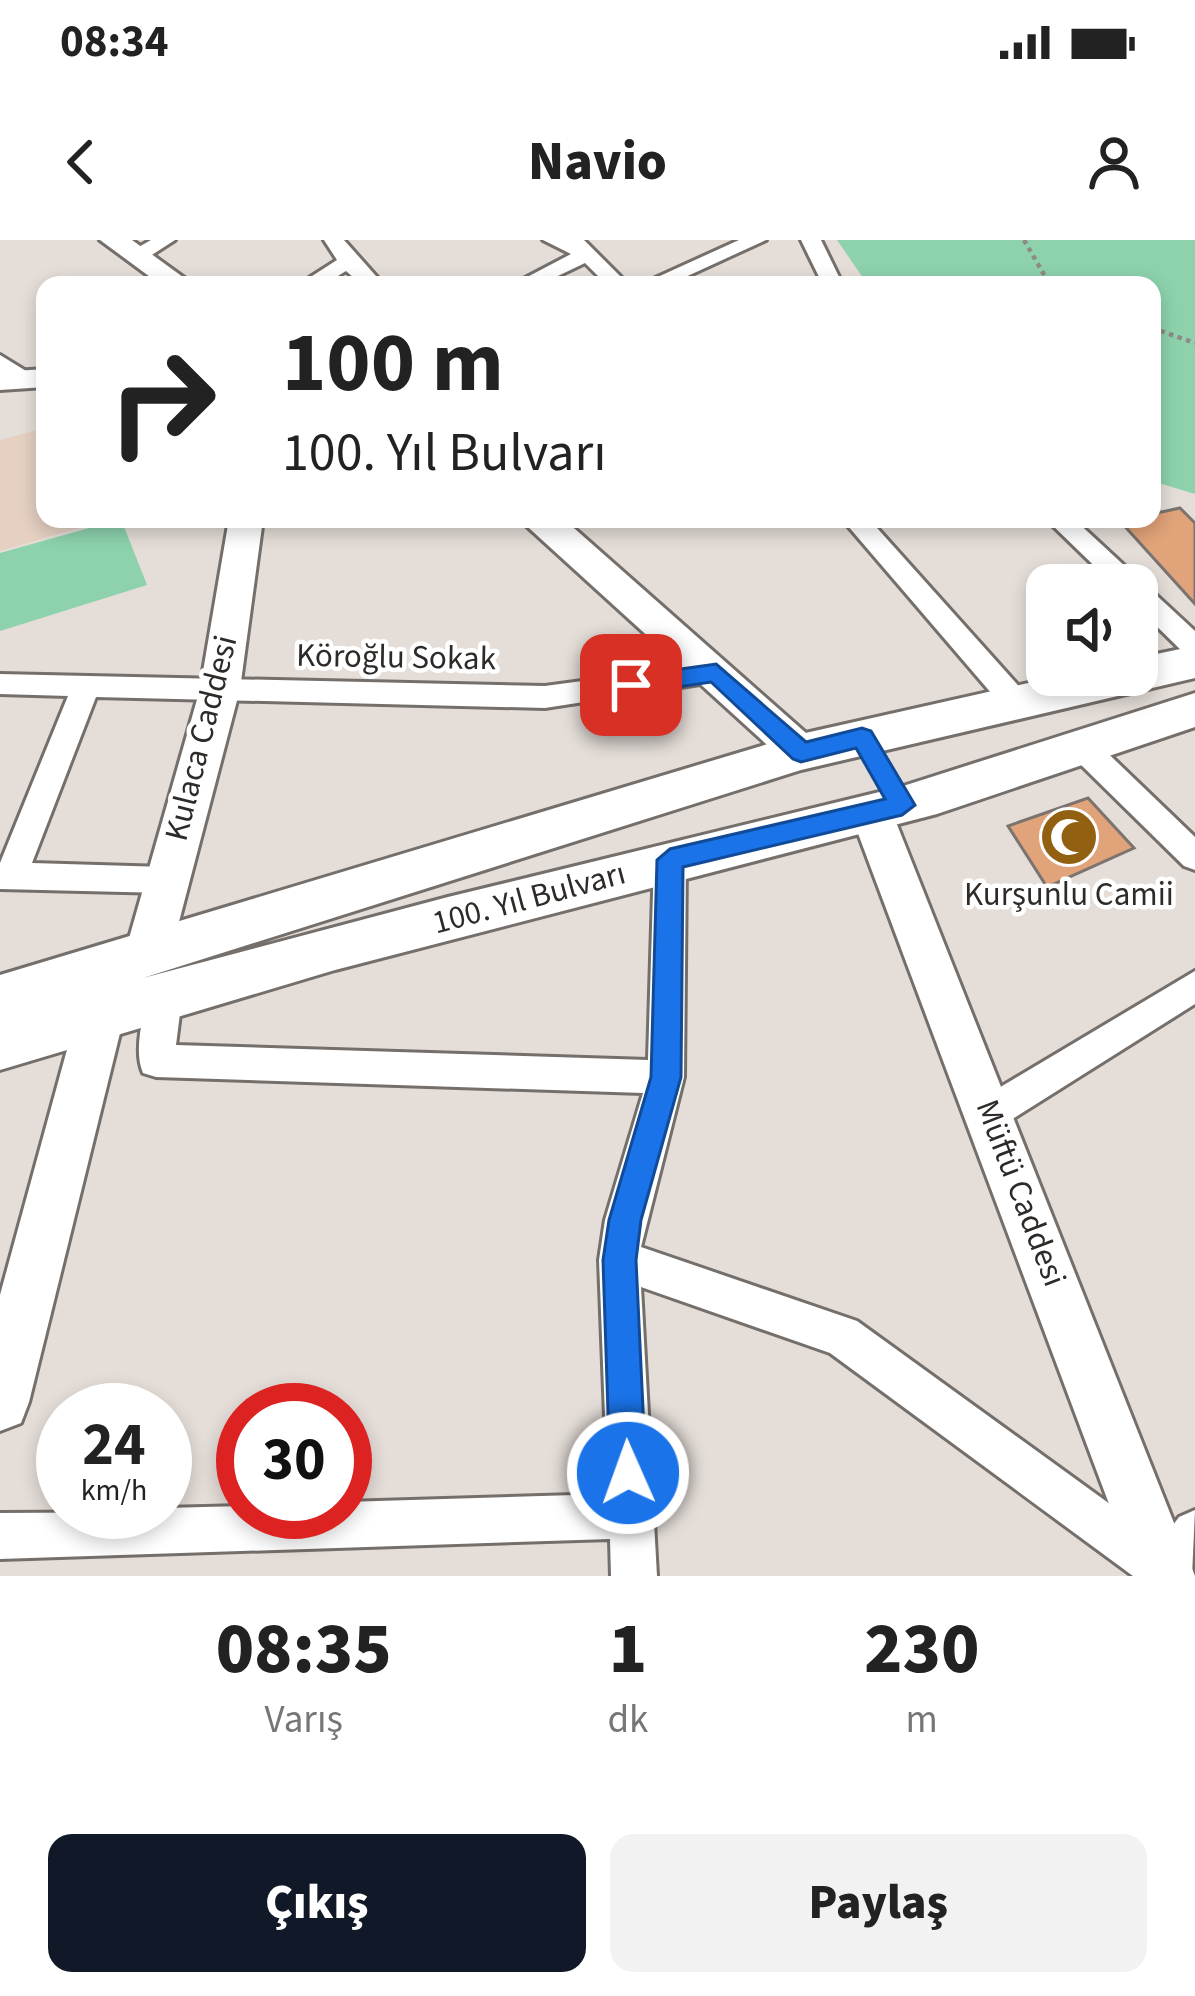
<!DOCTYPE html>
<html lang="tr">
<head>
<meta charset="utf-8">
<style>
	:root { --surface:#fff; --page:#f2f2f2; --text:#222; --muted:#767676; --accent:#111827 }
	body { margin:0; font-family:"Source Sans 3",sans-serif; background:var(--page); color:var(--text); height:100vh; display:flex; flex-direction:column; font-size:45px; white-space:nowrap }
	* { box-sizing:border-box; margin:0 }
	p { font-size:39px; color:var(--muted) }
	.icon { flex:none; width:66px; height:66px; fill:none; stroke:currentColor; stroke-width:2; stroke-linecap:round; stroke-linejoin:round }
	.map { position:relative; height:1336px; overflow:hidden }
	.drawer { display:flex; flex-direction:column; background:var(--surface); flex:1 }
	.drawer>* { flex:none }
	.top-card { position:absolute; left:36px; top:36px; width:1125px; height:252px; border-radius:24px; box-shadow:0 6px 18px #0003; background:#fff; color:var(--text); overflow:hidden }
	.controls { position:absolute; left:1026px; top:324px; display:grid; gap:24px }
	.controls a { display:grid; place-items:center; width:132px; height:132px; border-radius:24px; background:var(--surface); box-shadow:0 6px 18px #0003; font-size:60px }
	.speed { position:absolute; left:36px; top:1143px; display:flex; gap:24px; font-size:60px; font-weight:700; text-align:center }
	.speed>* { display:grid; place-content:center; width:156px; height:156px; border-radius:50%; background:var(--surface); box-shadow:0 6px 18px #0003; line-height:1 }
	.speed small { font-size:30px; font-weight:400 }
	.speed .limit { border:18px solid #d22; background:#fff; color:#111 }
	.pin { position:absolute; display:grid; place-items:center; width:102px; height:102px; color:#fff; margin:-51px; border-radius:24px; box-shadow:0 6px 18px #0006 }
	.me { position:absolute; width:132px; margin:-66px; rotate:358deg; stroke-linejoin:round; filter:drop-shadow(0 0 9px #0008) }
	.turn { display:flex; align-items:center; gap:42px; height:252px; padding:0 48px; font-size:54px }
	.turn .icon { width:156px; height:156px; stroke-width:2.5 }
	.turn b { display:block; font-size:84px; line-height:102px }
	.eta { display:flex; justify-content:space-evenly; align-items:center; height:204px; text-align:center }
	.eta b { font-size:72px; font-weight:800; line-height:84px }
	.button { display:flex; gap:24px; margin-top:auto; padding:24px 48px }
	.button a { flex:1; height:138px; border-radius:24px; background:var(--accent); color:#fff; font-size:48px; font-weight:800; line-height:138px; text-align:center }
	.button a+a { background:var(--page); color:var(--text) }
	.status { display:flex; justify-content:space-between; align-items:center; height:84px; padding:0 60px; background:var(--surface); direction:ltr }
	.status svg { height:33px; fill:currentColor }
	header { display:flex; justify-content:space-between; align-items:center; height:156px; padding:0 48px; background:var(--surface); font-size:54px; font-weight:800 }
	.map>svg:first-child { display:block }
</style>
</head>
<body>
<div class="status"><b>08:34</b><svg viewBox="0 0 49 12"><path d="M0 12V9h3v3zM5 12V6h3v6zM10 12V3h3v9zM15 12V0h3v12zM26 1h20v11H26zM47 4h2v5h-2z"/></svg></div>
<header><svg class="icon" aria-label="back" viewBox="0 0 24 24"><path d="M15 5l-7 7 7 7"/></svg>Navio<svg class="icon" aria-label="person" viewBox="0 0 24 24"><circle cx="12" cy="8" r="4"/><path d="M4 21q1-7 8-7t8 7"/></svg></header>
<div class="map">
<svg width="1195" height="1336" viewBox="0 0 1195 1336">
	<rect width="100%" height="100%" fill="#e4ddd8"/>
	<!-- education -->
	<polygon fill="#e5d0c2" points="45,188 45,279 110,279 0,311 0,200"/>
	<!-- green -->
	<g fill="#8dd2ad">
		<polygon points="837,0 1195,0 1195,254 1152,241 1152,45 868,45"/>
		<polygon points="121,279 147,345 0,391 0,313"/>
	</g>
	<!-- building -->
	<g fill="#e1a379" stroke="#7a7370" stroke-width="3">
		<polygon points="1180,268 1195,283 1195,364 1120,281 1152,279 1152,274"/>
		<polygon points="1088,558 1134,608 1047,647 1008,586"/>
	</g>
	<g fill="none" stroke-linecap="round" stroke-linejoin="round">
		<defs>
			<g id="street">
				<polygon points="151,0 175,0 144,20 130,20 130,12"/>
				<polygon points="324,0 344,0 384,45 362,45 346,31 323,45 298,45 337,20"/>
				<polygon points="543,0 584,0 629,45 607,45 585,23 539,45 512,45 571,14"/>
				<polygon points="739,0 766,0 668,45 640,45"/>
				<polygon points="801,0 821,0 843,45 823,45"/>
				<polygon points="0,115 31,134 31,144 15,144 0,133"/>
				<polygon points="842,279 869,279 1024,452 1028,460 1024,468 1004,468"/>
				<polygon points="1046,279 1074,279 1195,391 1195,417 1185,414 1137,367 1137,345 1114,345"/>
				<polygon points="716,423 730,433 726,440 545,468 96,457 32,623 165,627 176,631 181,640 176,649 165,653 0,649 0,623 68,456 0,454 0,434 545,446"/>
				<polygon points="1082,496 1093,499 1195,597 1195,630 1184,626 1071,515 1067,507 1071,499"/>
				<path d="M670,607l11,4 5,9 -2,217 -43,170 216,74 304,220 18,-24 16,-7 -3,66h-59l-303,-223 -189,-66 16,289h-46l-1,-37 -610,20v-46l165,-1v-4l78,-2v6h102v-10l263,-8 -9,-234 6,-40 38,-127 -487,-16 -13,-4c-10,-22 0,-64 10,-86l12,-4 12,4 5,11 -6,47 472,15 6,-200 5,-9z"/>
				<polygon points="1195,731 1195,764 1003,885 990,890 977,885 971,873 977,861"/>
			</g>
			<g id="secondary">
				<polygon points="100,0 132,0 194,45 161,45"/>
				<polygon points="45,129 45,147 0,150 0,132"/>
				<polygon points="229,279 263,279 240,449 170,716 163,730 147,736 131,730 124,716 200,449"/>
				<polygon points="519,279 560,279 575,289 815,501 821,512 815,523 801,528 787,523"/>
				<polygon points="871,555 886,560 892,572 1195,1336 1136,1336 850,572 856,560"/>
				<polygon points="101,752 118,758 125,773 29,1162 21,1183 0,1191 0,1055 77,773 84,758"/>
			</g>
			<polygon id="primary" points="1195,406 1195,438 801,530 143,738 448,657 900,547 1195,453 1195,487 937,574 335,730 0,830 0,735 801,494 1064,435 1137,435 1137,418"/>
		</defs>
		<!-- street casing -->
		<use href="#street" stroke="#756f6b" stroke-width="6"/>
		<!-- secondary casing -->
		<use href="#secondary" stroke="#756f6b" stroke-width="6"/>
		<!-- primary casing -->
		<use href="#primary" stroke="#756f6b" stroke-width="6"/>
		<!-- path -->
		<g stroke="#8f8a87" stroke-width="4.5" stroke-dasharray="4.5 4.5" stroke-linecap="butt">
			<polyline points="1024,0 1050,45"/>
			<polyline points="1152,88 1195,103"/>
		</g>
		<!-- street -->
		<use href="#street" fill="#fff" fill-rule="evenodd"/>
		<!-- secondary -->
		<use href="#secondary" fill="#fff" fill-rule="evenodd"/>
		<!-- primary -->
		<use href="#primary" fill="#fff" fill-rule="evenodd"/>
	</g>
	<!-- route -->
	<polygon fill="#1a73e8" stroke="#114b97" stroke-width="3" points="716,424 806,502 862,488 871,491 915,565 902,575 683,627 681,837 641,980 636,1020 646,1233 641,1246 628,1252 615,1246 610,1233 603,1020 609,980 651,837 657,620 670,609 885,559 856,508 801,522 793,519 711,442 631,454 619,445 631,436"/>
	<!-- icons -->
	<defs>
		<symbol id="mosque-disc" viewBox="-11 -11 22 22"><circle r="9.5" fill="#926011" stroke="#fff"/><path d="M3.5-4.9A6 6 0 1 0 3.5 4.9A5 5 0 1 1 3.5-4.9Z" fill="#fff"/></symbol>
	</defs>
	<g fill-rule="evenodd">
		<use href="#mosque-disc" x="1036" y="564" width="66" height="66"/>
	</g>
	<g text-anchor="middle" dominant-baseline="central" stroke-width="9" stroke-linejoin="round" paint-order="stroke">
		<!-- street labels -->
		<g font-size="33" fill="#2d2a28" stroke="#fff">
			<text transform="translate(396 417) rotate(1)">Köroğlu Sokak</text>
			<text transform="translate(201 498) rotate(-76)">Kulaca Caddesi</text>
			<text transform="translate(529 658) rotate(-15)">100. Yıl Bulvarı</text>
			<text transform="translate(1021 953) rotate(69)">Müftü Caddesi</text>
		</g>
		<!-- poi labels -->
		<g font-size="33" fill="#2d2a28" stroke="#fff">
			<text x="1069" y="654">Kurşunlu Camii</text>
		</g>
	</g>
</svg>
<div class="controls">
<a><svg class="icon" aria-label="sound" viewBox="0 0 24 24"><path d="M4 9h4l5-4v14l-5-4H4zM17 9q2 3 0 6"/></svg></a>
</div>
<div class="speed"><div>24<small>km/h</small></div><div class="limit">30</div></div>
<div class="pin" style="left:631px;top:445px;background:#d93025"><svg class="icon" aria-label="arrive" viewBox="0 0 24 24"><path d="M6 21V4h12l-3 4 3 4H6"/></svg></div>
<svg class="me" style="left:628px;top:1233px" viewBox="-20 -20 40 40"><circle r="17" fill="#1a73e8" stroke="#fff" stroke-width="3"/><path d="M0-11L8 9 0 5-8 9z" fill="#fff"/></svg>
<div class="top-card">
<div class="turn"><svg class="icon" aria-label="right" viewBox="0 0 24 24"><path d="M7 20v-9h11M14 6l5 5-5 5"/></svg><div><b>100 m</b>100. Yıl Bulvarı</div></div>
</div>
</div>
<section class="drawer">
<div class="eta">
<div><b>08:35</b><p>Varış</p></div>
<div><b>1</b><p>dk</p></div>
<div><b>230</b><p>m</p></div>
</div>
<div class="button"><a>Çıkış</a><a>Paylaş</a></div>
</section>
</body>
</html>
